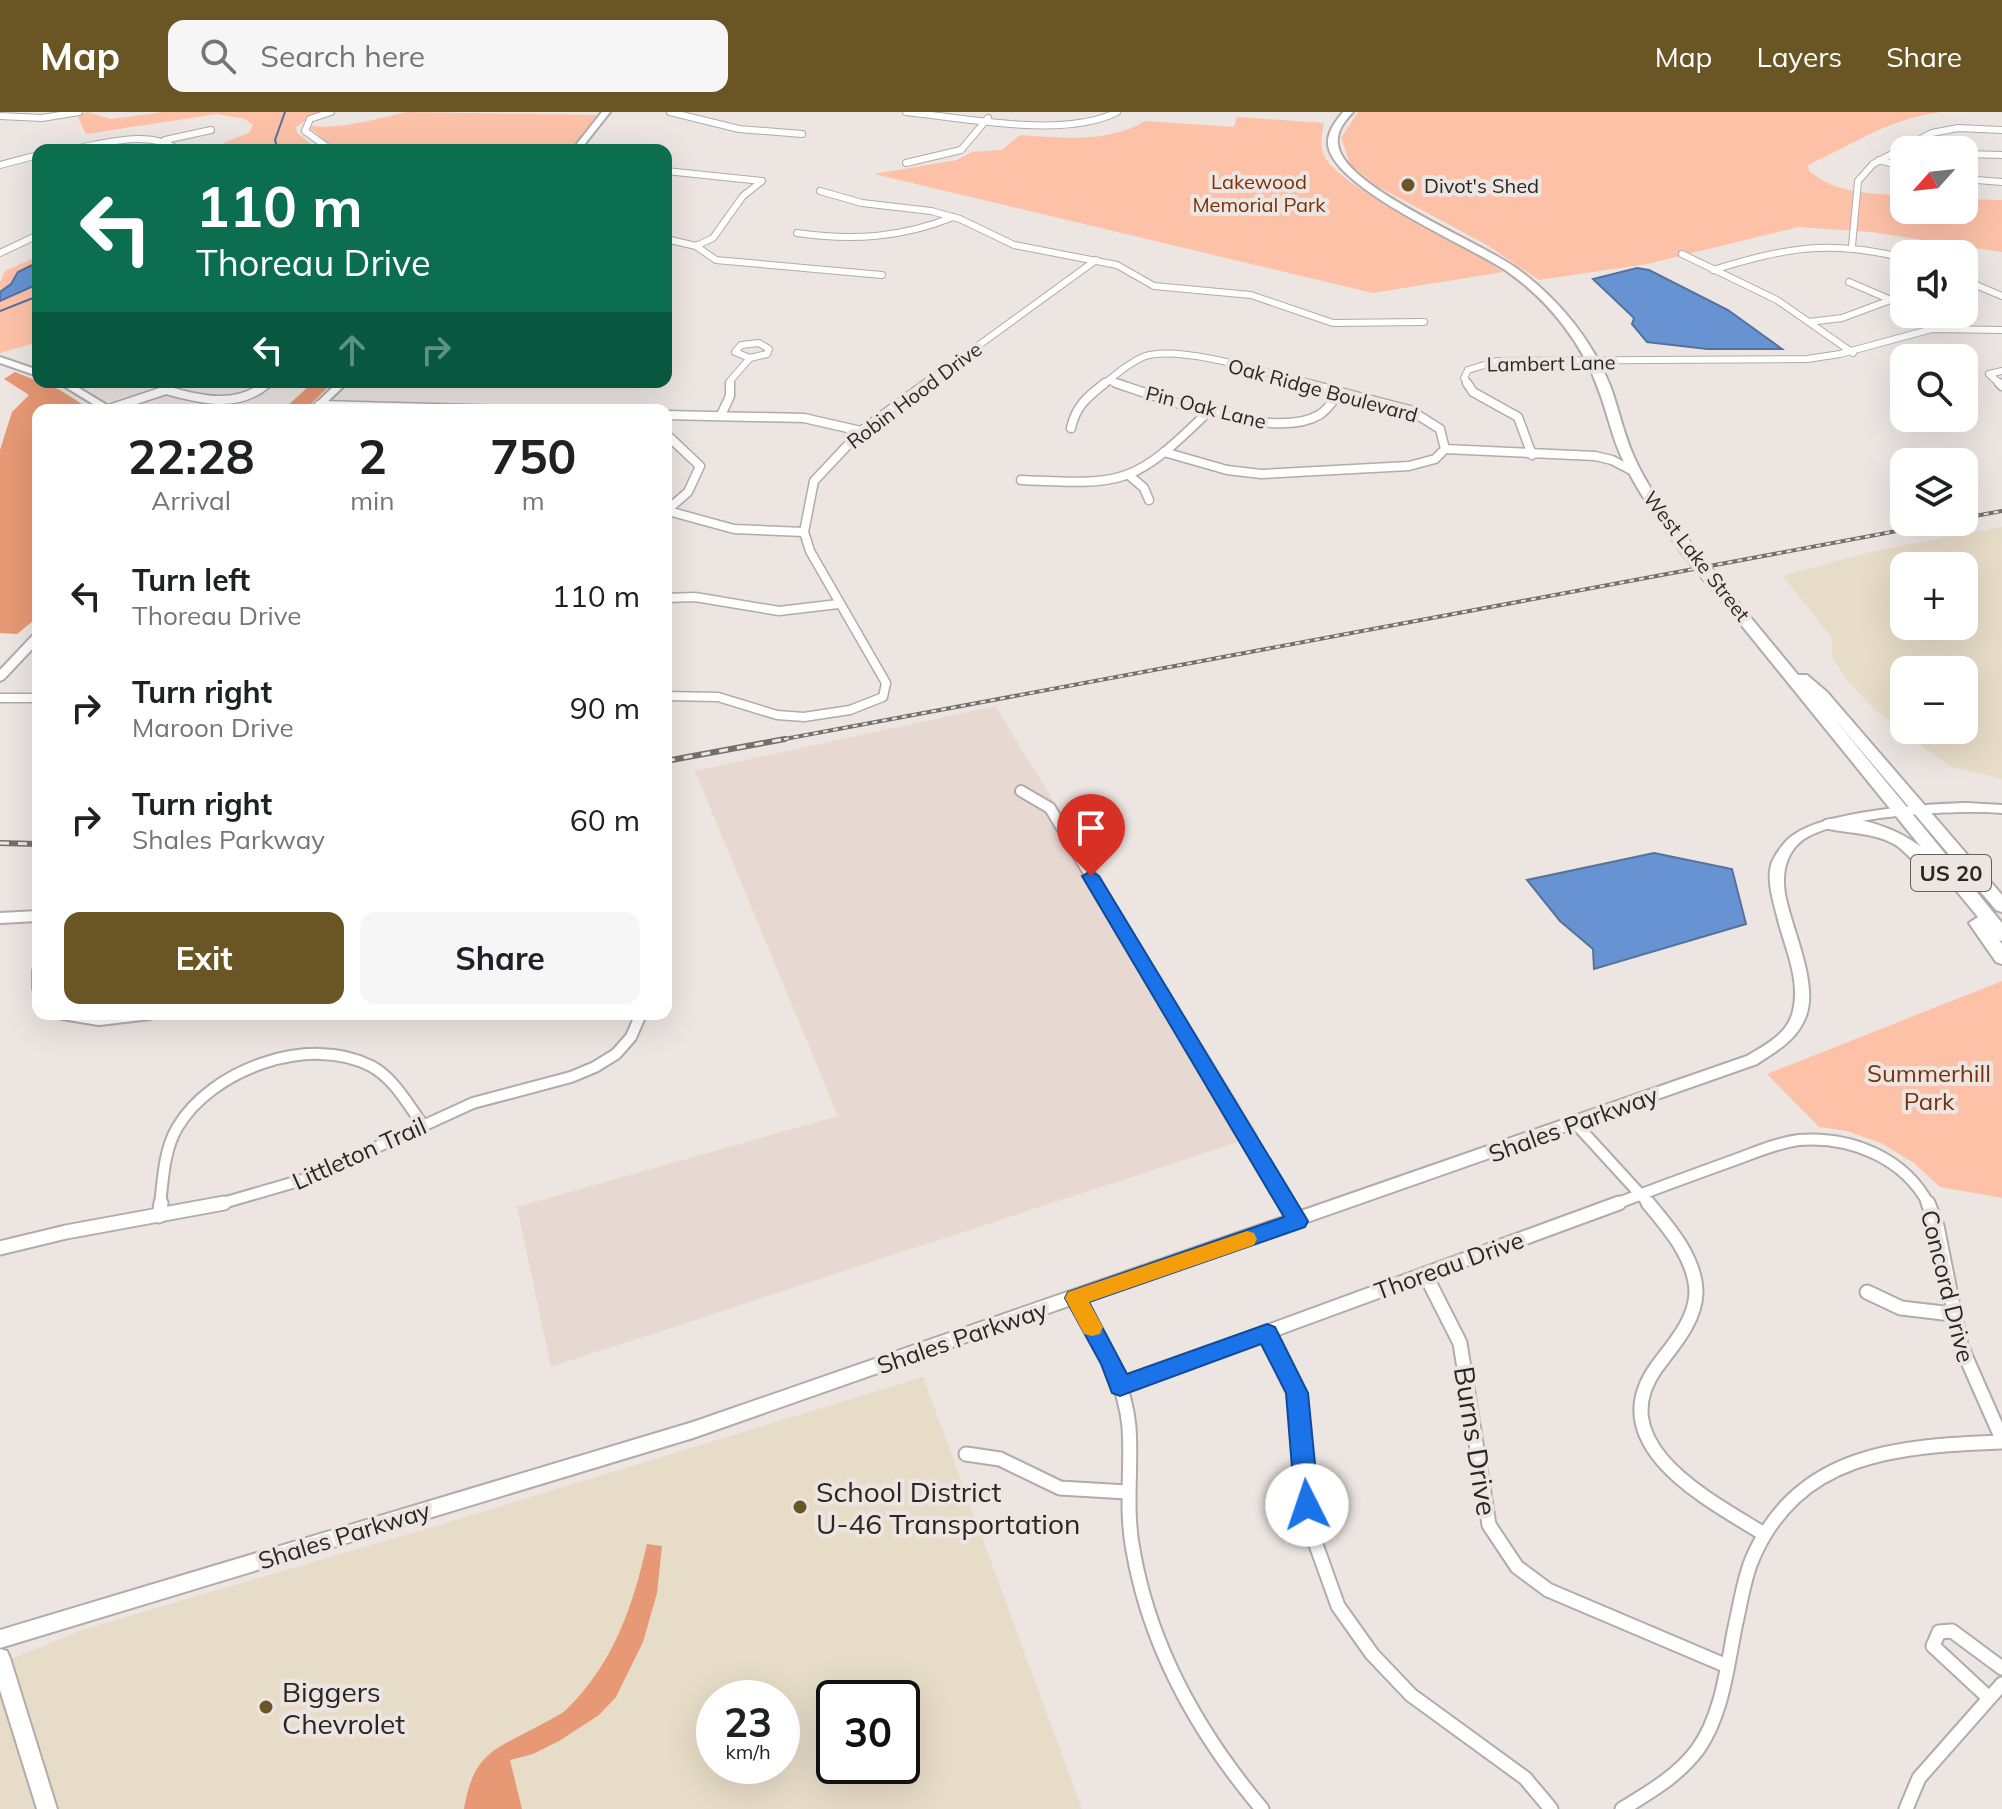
<!DOCTYPE html>
<html lang="en">
<head>
<meta charset="utf-8">
<style>
	:root { --surface:#fff; --page:#f6f6f6; --text:#202124; --muted:#757577; --accent:#6a5625 }
	body { margin:0; font-family:Mulish,sans-serif; background:var(--page); color:var(--text); height:100vh; display:flex; flex-direction:column; font-size:30px; white-space:nowrap }
	* { box-sizing:border-box; margin:0 }
	p { font-size:26px; color:var(--muted) }
	.icon { flex:none; width:44px; height:44px; fill:none; stroke:currentColor; stroke-width:2; stroke-linecap:round; stroke-linejoin:round }
	.map { position:relative; flex:1; overflow:hidden }
	.panel { position:absolute; left:32px; top:292px; width:640px; height:616px; display:flex; flex-direction:column; background:var(--surface); border-radius:16px; box-shadow:0 8px 32px #0002 }
	.panel>* { flex:none }
	.guide { position:absolute; left:32px; top:32px; width:640px; height:244px; border-radius:16px; box-shadow:0 8px 32px #0002; background:#0b6e4f; color:#fff; overflow:hidden }
	.needle { width:52px; rotate:243deg }
	.controls { position:absolute; left:1890px; top:24px; display:grid; gap:16px }
	.controls a { display:grid; place-items:center; width:88px; height:88px; border-radius:16px; background:var(--surface); box-shadow:0 8px 32px #0002; font-size:40px }
	.speed { position:absolute; left:696px; top:1568px; display:flex; gap:16px; font-size:40px; font-weight:700; text-align:center }
	.speed>* { display:grid; place-content:center; width:104px; height:104px; border-radius:50%; background:var(--surface); box-shadow:0 8px 32px #0002; line-height:1 }
	.speed small { font-size:20px; font-weight:400 }
	.speed .limit { border:4px solid #111; border-radius:12px; background:#fff; color:#111 }
	.pin { position:absolute; display:grid; place-items:center; width:68px; height:68px; color:#fff; margin:-82px -34px; border-radius:50% 50% 50% 0; rotate:-45deg; box-shadow:0 0 8px #0007 }
	.pin .icon { rotate:45deg }
	.me { position:absolute; width:88px; margin:-44px; rotate:356deg; stroke-linejoin:round; filter:drop-shadow(0 0 6px #0008) }
	.turn { display:flex; align-items:center; gap:28px; height:168px; padding:0 32px; font-size:36px }
	.turn .icon { width:104px; height:104px; stroke-width:2.5 }
	.turn b { display:block; font-size:56px; line-height:68px }
	.lanes { display:flex; align-items:center; height:76px; padding:0 32px; background:#0003; justify-content:center; gap:40px; direction:ltr }
	.lanes .off { opacity:.35 }
	.eta { display:flex; justify-content:space-evenly; align-items:center; height:136px; text-align:center }
	.eta b { font-size:48px; font-weight:700; line-height:56px }
	.cta { display:flex; gap:16px; margin-top:auto; padding:16px 32px }
	.cta a { flex:1; height:92px; border-radius:16px; background:var(--accent); color:#fff; font-size:32px; font-weight:700; line-height:92px; text-align:center }
	.cta a+a { background:var(--page); color:var(--text) }
	ul { padding:0; list-style:none }
	li { display:flex; align-items:center; gap:24px; height:112px; padding:0 32px }
	li div { flex:1 }
	li b { display:block; font-size:30px }
	li em { font-style:normal }
	header { display:flex; align-items:center; gap:48px; box-sizing:border-box; height:112px; padding:0 40px; background:var(--accent); color:#fff }
	header strong { font-size:38px }
	nav { display:flex; gap:44px; margin-inline-start:auto; font-size:28px }
	.search { width:560px; height:72px; background:var(--page); display:flex; align-items:center; gap:20px; box-sizing:border-box; padding:0 28px; border-radius:16px; color:var(--muted); font-size:30px }
	.map>svg:first-child { display:block }
</style>
</head>
<body>
<header>
<strong>Map</strong>
<div class="search"><svg class="icon" aria-label="search" viewBox="0 0 24 24"><circle cx="10" cy="10" r="6"/><path d="M15 15l6 6"/></svg>Search here</div>
<nav><a>Map</a><a>Layers</a><a>Share</a></nav>
</header>
<div class="map">
<svg width="2002" height="1697" viewBox="0 0 2002 1697">
	<rect width="100%" height="100%" fill="#ece5e2"/>
	<!-- commercial -->
	<g fill="#e7dcc7" fill-rule="evenodd">
		<path d="M2002,415v252l-53,-13 -74,-56 -27,-29 -15,-23 -2,-21 -48,-61 87,-24zM1904,454h60v60h-60zM1904,558h60v60h-60z"/>
		<path d="M923,1265l159,432h-1082v-145l82,-34 364,-107zM714,1586h68v68h-68zM834,1586h68v68h-68z"/>
	</g>
	<!-- built -->
	<polygon fill="#e7d8d1" points="995,594 1259,1023 551,1255 517,1095 838,1004 695,659"/>
	<!-- green -->
	<g fill="#fdc1a8">
		<polygon points="87,0 111,7 163,0 318,0 296,15 297,21 319,38 251,38 223,31 249,21 253,13 245,7 217,2 86,22 77,3"/>
		<path d="M407,0l190,3 -27,35h-234l-26,-22 2,-2c25,4 69,-8 95,-14z"/>
		<path d="M1358,0h583c-53,7 -85,31 -133,53l1,6c27,23 61,22 95,25v14h60v-11l38,1v52l-131,-20 -73,-5 -151,37 -108,16 -52,-35 -110,-59 -27,-22 -9,-26z"/>
		<path d="M1237,5l87,6c-2,10 -4,20 -1,30 11,34 144,93 180,119l-130,21 -499,-119 83,-14 15,-8 30,-2 18,-15c39,3 90,8 125,-14l89,6z"/>
		<polygon points="38,144 38,230 0,241 0,171 5,159"/>
		<polygon points="2002,869 2002,1086 1940,1075 1914,1051 1881,1031 1847,1019 1819,1015 1767,962"/>
	</g>
	<!-- forest -->
	<g fill="#e79875">
		<polygon points="15,260 60,278 91,298 38,298 38,505 17,522 0,521 0,338 12,300 29,283 4,267"/>
		<polygon points="313,270 333,270 305,298 283,298"/>
		<path d="M647,1432l15,2 -5,47 -14,49 -27,55 -17,18 -40,26 -26,13 -23,6 12,49h-58c10,-58 31,-59 78,-85 9,-5 19,-9 26,-16 46,-46 65,-102 79,-164z"/>
	</g>
	<!-- water -->
	<g fill="#6793d2" stroke="#54729e" stroke-width="2">
		<polygon points="38,150 38,172 0,189 0,180 11,172 18,160"/>
		<polygon points="1637,156 1649,158 1728,198 1782,237 1707,237 1647,230 1632,212 1634,206 1593,167"/>
		<polygon points="1654,741 1732,757 1746,812 1594,857 1593,837 1560,809 1527,768"/>
	</g>
	<g fill="none" stroke-linecap="round" stroke-linejoin="round">
		<!-- stream -->
		<g stroke="#54729e" stroke-width="2">
			<polyline points="278,38 275,28 285,0"/>
			<polyline points="0,199 38,184"/>
		</g>
		<defs>
			<g id="street-far3">
				<polyline points="331,0 310,7 305,19 331,38"/>
				<polyline points="670,0 739,17 802,22"/>
				<path d="M906,0c59,6 158,27 211,0"/>
				<polyline points="0,4 42,6 79,0"/>
				<polyline points="165,28 211,18"/>
				<polyline points="1909,30 1940,38"/>
				<path d="M67,38c34,-5 82,-22 111,0"/>
				<polyline points="1964,42 2002,43"/>
				<polyline points="1879,48 1904,55"/>
				<polyline points="906,51 961,38 988,6"/>
				<polyline points="0,53 38,43"/>
				<polyline points="666,59 762,69 743,84 713,126 696,134 666,127"/>
				<polyline points="1964,67 2002,70"/>
				<polyline points="820,79 862,91 931,99 960,107 1014,133 1117,153 1154,174 1251,183 1333,211 1424,210"/>
				<path d="M797,121c55,8 104,5 156,-16"/>
				<polyline points="696,134 716,148 882,163"/>
				<polyline points="1852,134 1858,69 1873,52 1932,21 1958,16 2002,18"/>
				<polyline points="0,141 38,123"/>
				<polyline points="1682,142 1777,188 1853,241"/>
				<path d="M1713,158c73,-22 115,-31 191,-12"/>
				<polyline points="1964,168 2002,184"/>
				<polyline points="1849,170 1891,188"/>
				<polyline points="1809,210 1842,206 1904,183"/>
				<polygon points="759,231 769,237 767,242 750,246 735,240 741,233"/>
				<polyline points="1109,269 1122,273"/>
				<polyline points="171,273 174,270"/>
				<polyline points="266,273 270,270"/>
				<polyline points="730,273 730,269 750,246"/>
				<polyline points="924,273 1096,148"/>
				<path d="M1102,273c13,-9 26,-22 41,-28 36,-14 130,18 170,28"/>
				<polyline points="1469,273 1464,266 1468,258 1497,249 1807,247 1840,242 1932,217 2002,218"/>
				<polyline points="2001,273 1989,262 2002,259"/>
			</g>
			<g id="street-far2">
				<path d="M1116,271c47,16 159,58 203,32 9,-5 15,-16 21,-23"/>
				<polyline points="1467,271 1473,280 1518,305 1532,343"/>
				<polyline points="1999,271 2002,274"/>
				<path d="M166,278c35,10 72,19 102,-7"/>
				<polyline points="319,293 513,298"/>
				<polyline points="109,297 166,278 173,271"/>
				<polyline points="666,303 804,306 861,319"/>
				<polyline points="721,303 730,284 730,271"/>
				<path d="M1071,316c5,-22 16,-31 34,-45"/>
				<polyline points="666,322 700,354 688,380 666,399"/>
				<polyline points="1445,337 1595,344 1612,348 1635,360"/>
				<polyline points="1164,340 1227,358 1261,362 1409,354 1435,347 1445,337 1440,317 1410,298 1305,271"/>
				<polyline points="1130,364 1144,376 1149,388"/>
				<path d="M1021,368c105,5 112,5 188,-69"/>
				<polyline points="668,399 734,417 804,420"/>
				<polyline points="666,486 695,485 779,499 838,492"/>
				<polyline points="666,584 718,585 777,603 804,605 850,598 883,585 886,571 810,439 804,420 814,369 861,319 927,271"/>
				<polyline points="0,586 38,586"/>
			</g>
			<g id="street-far1">
				<polyline points="1021,679 1050,696 1288,1093"/>
				<polyline points="0,806 38,804"/>
				<polyline points="38,859 38,876"/>
				<polyline points="63,902 99,908 150,902"/>
				<polyline points="1575,1011 1650,1093"/>
				<path d="M160,1093c3,-26 4,-55 17,-77 34,-59 133,-94 194,-62 23,12 37,39 52,59"/>
				<polyline points="216,1093 309,1066 473,991 571,965 595,955 616,942 631,925 641,902"/>
				<path d="M1613,1093c39,-15 77,-29 116,-43 23,-8 46,-19 70,-22 52,-4 106,18 130,65"/>
			</g>
			<g id="street">
				<polyline points="1287,1091 1298,1109"/>
				<path d="M1648,1091c21,25 48,56 48,90 -1,29 -24,53 -40,75 -55,78 55,133 108,166"/>
				<polyline points="1928,1091 1937,1114 1961,1234 2002,1327"/>
				<polyline points="159,1104 161,1091"/>
				<polyline points="0,1136 66,1120 224,1091"/>
				<polyline points="1425,1162 1460,1231 1489,1413 1517,1455 1548,1478 1727,1554"/>
				<polyline points="1867,1180 1901,1196 1952,1202"/>
				<path d="M1076,1186c23,41 49,82 53,129 3,41 -4,82 4,123 17,98 65,183 129,259"/>
				<polyline points="1267,1221 1297,1281 1310,1416 1338,1494 1372,1542 1411,1583 1525,1666 1551,1697"/>
				<polyline points="1120,1274 1619,1091"/>
				<polyline points="966,1342 1000,1347 1060,1376 1127,1380"/>
				<polyline points="1989,1586 1933,1534 1939,1520 1952,1519 2002,1556"/>
				<path d="M1622,1697c28,-17 56,-33 76,-60 24,-34 29,-81 37,-122 5,-21 8,-44 16,-65 45,-110 147,-116 251,-120"/>
				<polyline points="1906,1697 1919,1666 2002,1572"/>
			</g>
			<g id="secondary">
				<polygon points="602,0 610,0 580,38 572,38"/>
				<polygon points="0,245 38,258 38,264 0,251"/>
				<polygon points="57,270 69,270 115,298 103,298"/>
				<polygon points="338,270 348,270 319,298 309,298"/>
				<polygon points="38,521 38,531 4,567 0,569 0,558 34,522"/>
				<path d="M1967,691l35,2v8c-41,-4 -174,2 -203,30 -14,13 -17,32 -14,51 6,33 32,86 22,119 -8,26 -29,37 -50,51l-1064,374 -693,210v-18l693,-208 1054,-366c18,-11 41,-22 46,-45 8,-32 -9,-65 -16,-95 -4,-16 -11,-38 -5,-54 4,-9 14,-23 23,-28 34,-23 130,-30 172,-31z"/>
				<polygon points="0,1537 7,1539 10,1546 57,1697 37,1697 0,1578"/>
			</g>
			<g id="highway">
				<path d="M1343,0h10c-8,9 -17,19 -15,32 3,43 146,99 181,126 40,30 74,71 92,118 8,23 13,47 23,69 14,32 36,59 56,87l-2,3h-10c-20,-28 -41,-55 -55,-87 -11,-22 -15,-46 -24,-69 -16,-47 -50,-90 -91,-119 -37,-26 -176,-83 -180,-128 -1,-12 8,-23 15,-32z"/>
				<path d="M1714,466l5,1 79,96h9l20,17 175,203v17l-6,-2 -164,-194 170,207v18l-3,-1 3,4v20l-6,-2 -27,-39 9,-6 -37,-45 -7,4c-15,-5 -26,-24 -40,-32 -22,-12 -45,-10 -69,-16l-2,-4 2,-4c30,-7 73,9 96,27l-212,-262 -2,-3z"/>
			</g>
		</defs>
		<!-- street-far3 casing -->
		<use href="#street-far3" stroke="#b2aba8" stroke-width="8"/>
		<!-- street-far2 casing -->
		<use href="#street-far2" stroke="#b2aba8" stroke-width="11"/>
		<!-- street-far1 casing -->
		<use href="#street-far1" stroke="#b2aba8" stroke-width="14"/>
		<!-- street casing -->
		<use href="#street" stroke="#b2aba8" stroke-width="17"/>
		<!-- secondary casing -->
		<use href="#secondary" stroke="#b2aba8" stroke-width="4"/>
		<!-- highway casing -->
		<use href="#highway" stroke="#b2aba8" stroke-width="4"/>
		<!-- street-far3 -->
		<use href="#street-far3" stroke="#fff" stroke-width="6"/>
		<!-- street-far2 -->
		<use href="#street-far2" stroke="#fff" stroke-width="8"/>
		<!-- street-far1 -->
		<use href="#street-far1" stroke="#fff" stroke-width="10"/>
		<!-- street -->
		<use href="#street" stroke="#fff" stroke-width="13"/>
		<!-- secondary -->
		<use href="#secondary" fill="#fff" fill-rule="evenodd"/>
		<!-- highway -->
		<use href="#highway" fill="#fff" fill-rule="evenodd"/>
		<defs>
			<g id="rail-far1">
				<polyline points="1964,406 2002,399"/>
				<polyline points="774,629 1945,410"/>
			</g>
			<g id="rail">
				<polyline points="666,649 785,627"/>
				<polyline points="0,731 38,732"/>
			</g>
		</defs>
		<!-- rail-far1 casing -->
		<use href="#rail-far1" stroke="#736f6d" stroke-width="4"/>
		<!-- rail casing -->
		<use href="#rail" stroke="#736f6d" stroke-width="6"/>
		<!-- rail-far1 -->
		<use href="#rail-far1" stroke="#ece5e2" stroke-width="2" stroke-dasharray="5" stroke-linecap="butt"/>
		<!-- rail -->
		<use href="#rail" stroke="#ece5e2" stroke-width="3" stroke-dasharray="9" stroke-linecap="butt"/>
		<defs>
			<polyline id="highway-bridge" points="1683,432 1714,470"/>
		</defs>
		<!-- highway-bridge casing -->
		<use href="#highway-bridge" stroke="#b2aba8" stroke-width="17" stroke-linecap="butt"/>
		<!-- highway-bridge -->
		<use href="#highway-bridge" stroke="#fff" stroke-width="14"/>
	</g>
	<!-- route -->
	<polygon fill="#1a73e8" stroke="#114b97" stroke-width="2" points="1091,759 1099,764 1308,1109 1305,1115 1089,1190 1127,1262 1267,1212 1275,1215 1308,1281 1319,1393 1315,1400 1307,1403 1299,1400 1295,1393 1286,1281 1261,1232 1120,1284 1112,1281 1101,1252 1065,1186 1068,1180 1284,1105 1082,764"/>
	<!-- slow -->
	<polygon fill="#f59e0b" points="1247,1119 1254,1121 1257,1127 1254,1133 1089,1190 1103,1215 1100,1222 1092,1224 1084,1222 1065,1186 1068,1180"/>
	<!-- markers -->
	<g fill="#6a5625" stroke="#ece5e2" stroke-width="3">
		<circle cx="1408" cy="73" r="8"/>
		<circle cx="800" cy="1395" r="8"/>
		<circle cx="266" cy="1595" r="8"/>
	</g>
	<g text-anchor="middle" dominant-baseline="central" stroke-width="8" stroke-linejoin="round" paint-order="stroke">
		<!-- far-park labels -->
		<g font-size="20" fill="#78320c" stroke="#ece5e2">
			<text x="1259" y="69">Lakewood<tspan x="1259" dy="23">Memorial Park</tspan></text>
		</g>
		<!-- far-poi labels -->
		<g font-size="20" fill="#292625" stroke="#ece5e2" text-anchor="start">
			<text x="1424" y="73">Divot's Shed</text>
		</g>
		<!-- far-street labels -->
		<g font-size="20" fill="#292625" stroke="#ece5e2">
			<text transform="translate(1551 251) rotate(-1)">Lambert Lane</text>
			<text transform="translate(1323 278) rotate(15)">Oak Ridge Boulevard</text>
			<text transform="translate(914 283) rotate(-37)">Robin Hood Drive</text>
			<text transform="translate(1206 295) rotate(14)">Pin Oak Lane</text>
			<text transform="translate(1697 444) rotate(52)">West Lake Street</text>
		</g>
		<!-- shield labels -->
		<rect fill="#ece5e2" stroke="#645f5e" stroke-width="2" x="1911" y="743" width="80" height="36" rx="6"/>
		<g font-size="22" font-weight="bold" fill="#292625">
			<text x="1951" y="761">US 20</text>
		</g>
		<!-- park labels -->
		<g font-size="24" fill="#78320c" stroke="#ece5e2">
			<text x="1929" y="961">Summerhill<tspan x="1929" dy="28">Park</tspan></text>
		</g>
		<!-- street labels -->
		<g font-size="24" fill="#292625" stroke="#ece5e2">
			<text transform="translate(1573 1012) rotate(-20)">Shales Parkway</text>
			<text transform="translate(359 1041) rotate(-24)">Littleton Trail</text>
			<text transform="translate(1449 1153) rotate(-20)">Thoreau Drive</text>
			<text transform="translate(1948 1174) rotate(76)">Concord Drive</text>
			<text transform="translate(962 1225) rotate(-19)">Shales Parkway</text>
			<text transform="translate(344 1423) rotate(-17)">Shales Parkway</text>
		</g>
		<!-- near-street labels -->
		<g font-size="28" fill="#292625" stroke="#ece5e2">
			<text transform="translate(1476 1329) rotate(81)">Burns Drive</text>
		</g>
		<!-- near-poi labels -->
		<g font-size="28" fill="#292625" stroke="#ece5e2" text-anchor="start">
			<text x="816" y="1379">School District<tspan x="816" dy="32">U-46 Transportation</tspan></text>
			<text x="282" y="1579">Biggers<tspan x="282" dy="32">Chevrolet</tspan></text>
		</g>
	</g>
</svg>
<div class="controls">
<a><svg class="needle" viewBox="-14 -14 28 28"><path d="M0-13l5 13h-10z" fill="#e53935"/><path d="M0 13l5-13h-10z" fill="#757577"/></svg></a>
<a><svg class="icon" aria-label="sound" viewBox="0 0 24 24"><path d="M4 9h4l5-4v14l-5-4H4zM17 9q2 3 0 6"/></svg></a>
<a><svg class="icon" aria-label="search" viewBox="0 0 24 24"><circle cx="10" cy="10" r="6"/><path d="M15 15l6 6"/></svg></a>
<a><svg class="icon" aria-label="layers" viewBox="0 0 24 24"><path d="M12 4l9 5-9 5-9-5zM3 14l9 5 9-5"/></svg></a>
<a>+</a>
<a>−</a>
</div>
<div class="speed"><div>23<small>km/h</small></div><div class="limit">30</div></div>
<div class="pin" style="left:1091px;top:764px;background:#d93025"><svg class="icon" aria-label="arrive" viewBox="0 0 24 24"><path d="M6 21V4h12l-3 4 3 4H6"/></svg></div>
<svg class="me" style="left:1307px;top:1393px" viewBox="-20 -20 40 40"><circle r="19" fill="#fff"/><path d="M0-13L10 11 0 6-10 11z" fill="#1a73e8"/></svg>
<div class="guide">
<div class="turn"><svg class="icon" aria-label="left" viewBox="0 0 24 24"><path d="M17 20v-9H6M10 6l-5 5 5 5"/></svg><div><b>110 m</b>Thoreau Drive</div></div>
<div class="lanes"><svg class="icon" aria-label="left" viewBox="0 0 24 24"><path d="M17 20v-9H6M10 6l-5 5 5 5"/></svg><svg class="icon off" aria-label="ahead" viewBox="0 0 24 24"><path d="M12 20V5M6 11l6-6 6 6"/></svg><svg class="icon off" aria-label="right" viewBox="0 0 24 24"><path d="M7 20v-9h11M14 6l5 5-5 5"/></svg></div>
</div>
<section class="panel">
<div class="eta">
<div><b>22:28</b><p>Arrival</p></div>
<div><b>2</b><p>min</p></div>
<div><b>750</b><p>m</p></div>
</div>
<ul>
<li><svg class="icon" aria-label="left" viewBox="0 0 24 24"><path d="M17 20v-9H6M10 6l-5 5 5 5"/></svg><div><b>Turn left</b><p>Thoreau Drive</p></div><em>110 m</em></li>
<li><svg class="icon" aria-label="right" viewBox="0 0 24 24"><path d="M7 20v-9h11M14 6l5 5-5 5"/></svg><div><b>Turn right</b><p>Maroon Drive</p></div><em>90 m</em></li>
<li><svg class="icon" aria-label="right" viewBox="0 0 24 24"><path d="M7 20v-9h11M14 6l5 5-5 5"/></svg><div><b>Turn right</b><p>Shales Parkway</p></div><em>60 m</em></li>
</ul>
<div class="cta"><a>Exit</a><a>Share</a></div>
</section>
</div>
</body>
</html>
